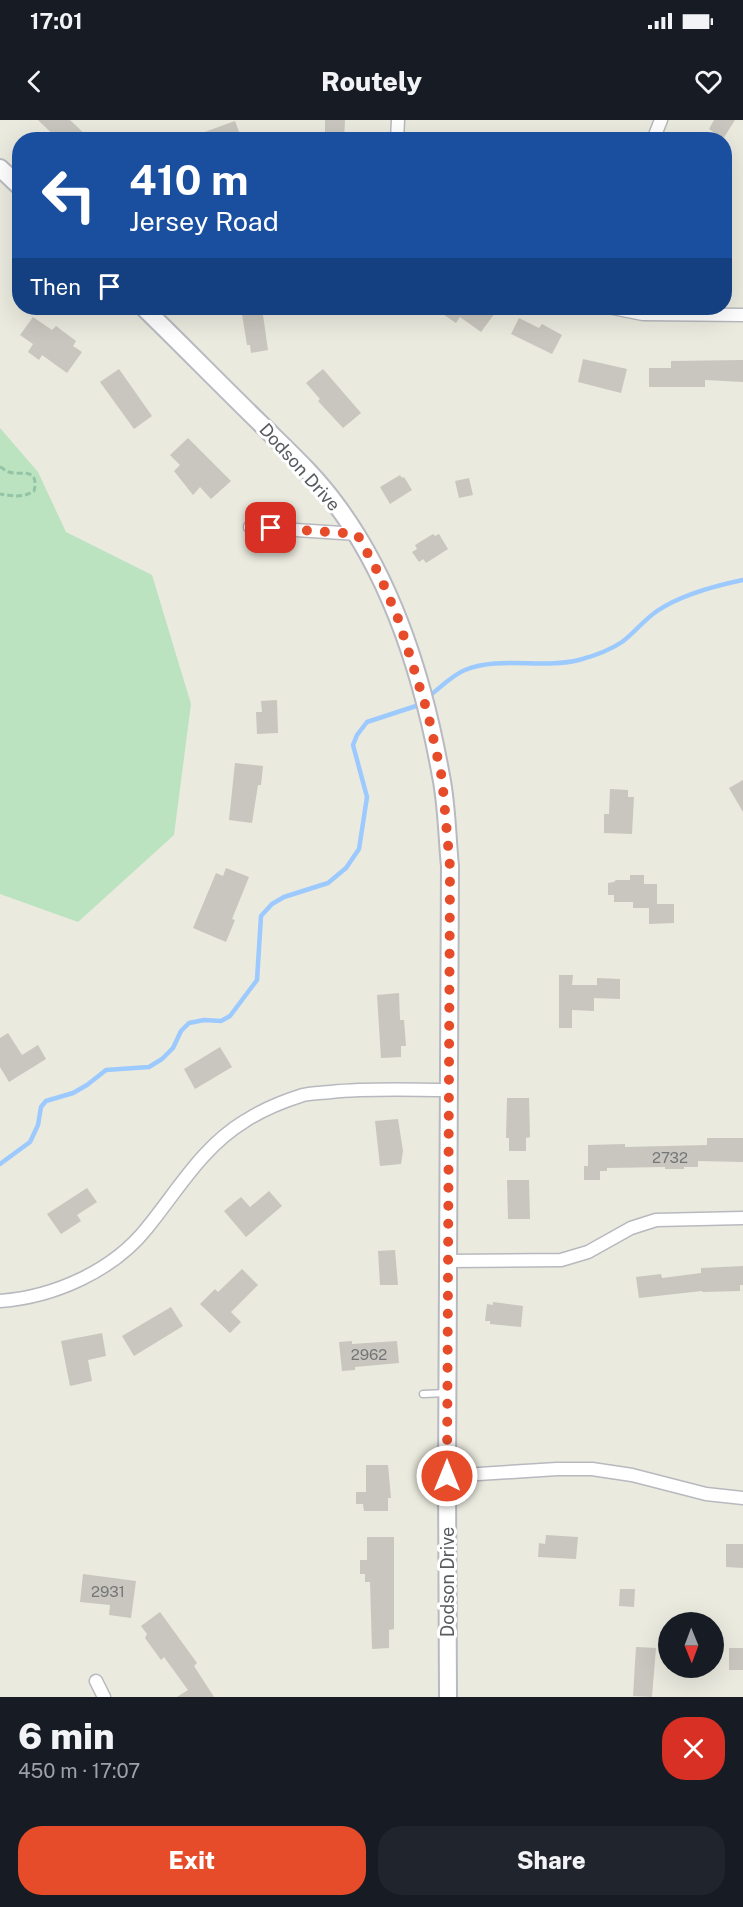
<!DOCTYPE html>
<html lang="en">
<head>
<meta charset="utf-8">
<style>
	:root { --surface:#171b24; --page:#20242c; --text:#f1f3f6; --muted:#9ea1a6; --accent:#e64c2a }
	body { margin:0; font-family:"Public Sans",sans-serif; background:var(--page); color:var(--text); height:100vh; display:flex; flex-direction:column; font-size:22px; white-space:nowrap }
	* { box-sizing:border-box; margin:0 }
	p { font-size:20px; color:var(--muted) }
	.icon { flex:none; width:33px; height:33px; fill:none; stroke:currentColor; stroke-width:2; stroke-linecap:round; stroke-linejoin:round }
	.map { position:relative; height:1577px; overflow:hidden }
	.side { display:flex; flex-direction:column; background:var(--surface); flex:1 }
	.side>* { flex:none }
	.guide { position:absolute; left:12px; top:12px; width:720px; height:183px; border-radius:24px; box-shadow:0 6px 24px #0002; background:#1a4fa0; color:#fff; overflow:hidden }
	.needle { width:39px; rotate:179deg }
	.buttons { position:absolute; left:658px; top:1492px; display:grid; gap:12px }
	.buttons a { display:grid; place-items:center; width:66px; height:66px; border-radius:50%; background:var(--surface); box-shadow:0 6px 24px #0002; font-size:30px }
	.pin { position:absolute; display:grid; place-items:center; width:51px; height:51px; color:#fff; margin:-26px; border-radius:12px; box-shadow:0 3px 9px #0006 }
	.me { position:absolute; width:66px; margin:-33px; rotate:0deg; stroke-linejoin:round; filter:drop-shadow(0 0 4px #0008) }
	.turn { display:flex; align-items:center; gap:21px; height:126px; padding:0 18px; font-size:27px }
	.turn .icon { width:78px; height:78px; stroke-width:2.5 }
	.turn b { display:block; font-size:42px; line-height:51px }
	.then { display:flex; align-items:center; height:57px; padding:0 18px; background:#0003; gap:12px; font-size:22px }
	.round { display:grid; place-items:center; flex:none; width:63px; height:63px; border-radius:24px; background:var(--page) }
	.summary { display:flex; align-items:center; justify-content:space-between; height:102px; padding:0 18px }
	h1 { font-size:36px; font-weight:800; line-height:45px }
	.action { display:flex; gap:12px; margin-top:auto; padding:12px 18px }
	.action a { flex:1; height:69px; border-radius:24px; background:var(--accent); color:#fff; font-size:24px; font-weight:800; line-height:69px; text-align:center }
	.action a+a { background:var(--page); color:var(--text) }
	.status { display:flex; justify-content:space-between; align-items:center; height:42px; padding:0 30px; background:var(--surface); direction:ltr }
	.status svg { height:16px; fill:currentColor }
	header { display:flex; justify-content:space-between; align-items:center; height:78px; padding:0 18px; background:var(--surface); font-size:27px; font-weight:800 }
	.map>svg:first-child { display:block }
</style>
</head>
<body>
<div class="status"><b>17:01</b><svg viewBox="0 0 49 12"><path d="M0 12V9h3v3zM5 12V6h3v6zM10 12V3h3v9zM15 12V0h3v12zM26 1h20v11H26zM47 4h2v5h-2z"/></svg></div>
<header><svg class="icon" aria-label="back" viewBox="0 0 24 24"><path d="M15 5l-7 7 7 7"/></svg>Routely<svg class="icon" aria-label="heart" viewBox="0 0 24 24"><path d="M12 20l-8-8c-3-5 5-10 8-4 3-6 11-1 8 4z"/></svg></header>
<div class="map">
<svg width="743" height="1577" viewBox="0 0 743 1577">
	<rect width="100%" height="100%" fill="#ebeadf"/>
	<!-- green -->
	<polygon fill="#bbe3bf" points="0,308 38,352 66,412 152,455 191,584 174,715 78,802 0,774"/>
	<g fill="none" stroke-linecap="round" stroke-linejoin="round">
		<!-- stream -->
		<g stroke="#9cc9fe" stroke-width="4.5">
			<path d="M428,577c11,-8 24,-22 37,-27 34,-14 78,-1 114,-10 15,-4 31,-10 43,-18 12,-9 22,-22 35,-31 24,-16 57,-25 86,-31"/>
			<polyline points="0,1044 30,1022 38,1005 41,987 46,981 73,973 87,965 106,950 149,947 162,939 173,928 181,911 189,903 204,900 221,901 230,896 257,860 261,796 272,784 284,777 328,763 346,748 359,729 367,677 353,625 357,615 367,602 416,586 421,582"/>
		</g>
	</g>
	<!-- building -->
	<g fill="#c8c6be">
		<polygon points="38,0 70,0 91,20 59,20"/>
		<polygon points="325,0 345,0 344,20 325,20"/>
		<polygon points="714,0 735,0 723,19 709,9"/>
		<polygon points="235,1 242,20 188,20 188,18"/>
		<polygon points="241,188 262,188 268,230 251,233 250,225 247,225"/>
		<polygon points="434,188 487,188 495,193 481,212 460,197 456,203"/>
		<polygon points="33,197 52,210 56,206 76,221 73,226 82,232 67,253 42,235 39,240 28,232 33,224 20,215"/>
		<polygon points="519,198 539,208 542,204 562,215 552,234 511,214"/>
		<polygon points="583,239 627,249 621,273 578,262"/>
		<polygon points="743,240 743,262 705,260 705,267 649,267 649,248 671,248 671,241"/>
		<polygon points="119,249 152,296 134,309 100,262"/>
		<polygon points="323,249 361,293 343,308 318,281 320,279 306,263"/>
		<polygon points="188,318 231,361 211,379 200,367 193,375 174,351 180,345 170,335"/>
		<polygon points="400,355 402,358 404,357 412,370 390,384 380,367"/>
		<polygon points="469,358 473,375 459,378 455,361"/>
		<polygon points="433,414 435,416 439,414 448,429 426,443 423,439 419,442 412,432 417,429 415,425"/>
		<polygon points="277,580 278,613 257,614 256,592 262,592 261,581"/>
		<polygon points="235,643 263,646 261,665 258,665 252,703 229,700"/>
		<polygon points="743,660 743,692 729,668"/>
		<polygon points="610,669 628,670 628,677 634,677 632,714 604,713 604,694 609,694"/>
		<polygon points="226,748 249,757 232,799 235,800 226,822 193,808 216,753 223,756"/>
		<polygon points="630,755 644,755 644,764 657,764 657,784 674,784 674,803 649,804 649,788 633,788 633,782 614,782 614,775 608,775 608,763 614,762 616,760 630,760"/>
		<polygon points="559,855 573,855 572,865 597,865 597,858 620,859 620,879 594,878 594,891 572,890 572,908 559,908"/>
		<polygon points="399,873 400,900 404,900 406,926 401,926 401,937 381,938 377,875"/>
		<polygon points="8,913 22,935 38,925 46,939 9,962 0,947 0,918"/>
		<polygon points="220,927 232,947 195,969 184,949"/>
		<polygon points="507,978 529,978 530,1017 526,1018 526,1031 509,1031 509,1018 506,1018"/>
		<polygon points="398,999 403,1031 401,1044 380,1046 375,1001"/>
		<polygon points="707,1018 743,1018 743,1042 698,1041 698,1047 684,1047 684,1049 665,1049 665,1047 607,1048 607,1051 600,1051 600,1060 584,1060 584,1046 588,1046 588,1025 625,1024 625,1027 707,1025"/>
		<polygon points="507,1060 529,1060 530,1099 508,1099"/>
		<polygon points="87,1068 97,1082 77,1095 81,1101 61,1114 47,1094"/>
		<polygon points="269,1071 282,1086 246,1117 224,1091 241,1077 250,1087"/>
		<polygon points="395,1130 398,1165 380,1165 378,1131"/>
		<polygon points="743,1146 743,1165 740,1165 740,1171 702,1172 702,1171 639,1178 636,1157 661,1154 662,1158 701,1153 701,1148"/>
		<polygon points="242,1149 258,1165 231,1192 241,1202 230,1213 200,1184 215,1169 218,1172"/>
		<polygon points="493,1182 523,1186 521,1207 490,1204 490,1201 485,1201 487,1184 493,1185"/>
		<polygon points="171,1187 183,1206 134,1236 122,1216"/>
		<polygon points="102,1213 106,1236 88,1240 92,1261 70,1266 61,1221"/>
		<polygon points="352,1221 352,1224 397,1221 399,1243 355,1247 355,1250 342,1251 339,1222"/>
		<polygon points="366,1345 388,1345 391,1378 388,1378 388,1391 364,1391 363,1384 356,1384 356,1372 366,1372"/>
		<polygon points="546,1415 578,1417 576,1439 538,1437 539,1423 545,1424"/>
		<polygon points="367,1417 394,1417 394,1509 389,1510 389,1528 372,1529 370,1462 365,1462 365,1454 360,1454 360,1440 367,1440"/>
		<polygon points="726,1424 743,1424 743,1448 726,1447"/>
		<polygon points="83,1454 136,1461 131,1498 109,1495 110,1485 80,1482"/>
		<polygon points="620,1469 635,1469 634,1487 619,1486"/>
		<polygon points="160,1492 197,1543 194,1546 214,1577 177,1577 188,1570 164,1537 161,1540 145,1518 147,1514 141,1506"/>
		<polygon points="636,1527 656,1528 652,1577 633,1576"/>
		<rect x="729" y="1528" width="14" height="22"/>
	</g>
	<g fill="none" stroke-linecap="round" stroke-linejoin="round">
		<defs>
			<polyline id="lane" points="423,1274 447,1273"/>
			<g id="street">
				<polyline points="397,20 398,0"/>
				<polyline points="653,20 661,0"/>
				<polyline points="613,188 643,194 743,195"/>
				<polyline points="250,407 357,414"/>
				<polyline points="448,1141 561,1140 588,1132 631,1108 656,1100 743,1098"/>
				<path d="M0,1181c54,-4 113,-30 147,-73 31,-38 55,-81 98,-107 17,-11 39,-20 58,-26 9,-2 19,-2 28,-3 39,-4 78,-2 118,-2"/>
				<polyline points="447,1356 557,1349 592,1349 632,1355 706,1374 743,1378"/>
				<polyline points="96,1561 104,1577"/>
			</g>
			<g id="secondary">
				<polyline points="0,48 20,67"/>
				<path d="M144,188c39,38 77,77 116,115 26,26 53,50 75,80 58,77 89,178 106,273 6,29 6,61 9,90l-3,610 1,221"/>
			</g>
		</defs>
		<!-- lane casing -->
		<use href="#lane" stroke="#b7b9be" stroke-width="9"/>
		<!-- street casing -->
		<use href="#street" stroke="#b7b9be" stroke-width="15"/>
		<!-- secondary casing -->
		<use href="#secondary" stroke="#b8bac1" stroke-width="20"/>
		<!-- path -->
		<path stroke="#94c4a7" stroke-width="3" stroke-dasharray="6 3" stroke-linecap="butt" d="M0,347c3,1 5,4 9,5 10,4 31,-6 25,19 -11,7 -21,5 -34,3"/>
		<!-- lane -->
		<use href="#lane" stroke="#fff" stroke-width="6"/>
		<!-- street -->
		<use href="#street" stroke="#fff" stroke-width="12"/>
		<!-- secondary -->
		<use href="#secondary" stroke="#fff" stroke-width="16"/>
	</g>
	<g fill="none" stroke-linecap="round" stroke-linejoin="round">
		<!-- route -->
		<polyline stroke="#e64c2a" stroke-width="10" stroke-dasharray="0 18" points="271,408 357,414 380,456 399,501 428,594 442,658 450,747 447,1356"/>
	</g>
	<g text-anchor="middle" dominant-baseline="central" stroke-width="6" stroke-linejoin="round" paint-order="stroke">
		<!-- number labels -->
		<g font-size="15" fill="#747678">
			<text x="670" y="1037">2732</text>
			<text x="369" y="1234">2962</text>
			<text x="108" y="1471">2931</text>
		</g>
		<!-- street labels -->
		<g font-size="18" fill="#585b60" stroke="#fff">
			<text transform="translate(300 347) rotate(48)">Dodson Drive</text>
			<text transform="translate(447 1462) rotate(-90)">Dodson Drive</text>
		</g>
	</g>
</svg>
<div class="buttons">
<a><svg class="needle" viewBox="-14 -14 28 28"><path d="M0-13l5 13h-10z" fill="#e53935"/><path d="M0 13l5-13h-10z" fill="#9ea1a6"/></svg></a>
</div>
<div class="pin" style="left:271px;top:408px;background:#d93025"><svg class="icon" aria-label="arrive" viewBox="0 0 24 24"><path d="M6 21V4h12l-3 4 3 4H6"/></svg></div>
<svg class="me" style="left:447px;top:1356px" viewBox="-20 -20 40 40"><circle r="17" fill="#e64c2a" stroke="#fff" stroke-width="3"/><path d="M0-11L8 9 0 5-8 9z" fill="#fff"/></svg>
<div class="guide">
<div class="turn"><svg class="icon" aria-label="left" viewBox="0 0 24 24"><path d="M17 20v-9H6M10 6l-5 5 5 5"/></svg><div><b>410 m</b>Jersey Road</div></div>
<div class="then">Then<svg class="icon" aria-label="arrive" viewBox="0 0 24 24"><path d="M6 21V4h12l-3 4 3 4H6"/></svg></div>
</div>
</div>
<section class="side">
<div class="summary"><div><h1>6 min</h1><p>450 m · 17:07</p></div><a class="round" style="background:#d93025;color:#fff"><svg class="icon" aria-label="close" viewBox="0 0 24 24"><path d="M6 6l12 12M18 6L6 18"/></svg></a></div>
<div class="action"><a>Exit</a><a>Share</a></div>
</section>
</body>
</html>
